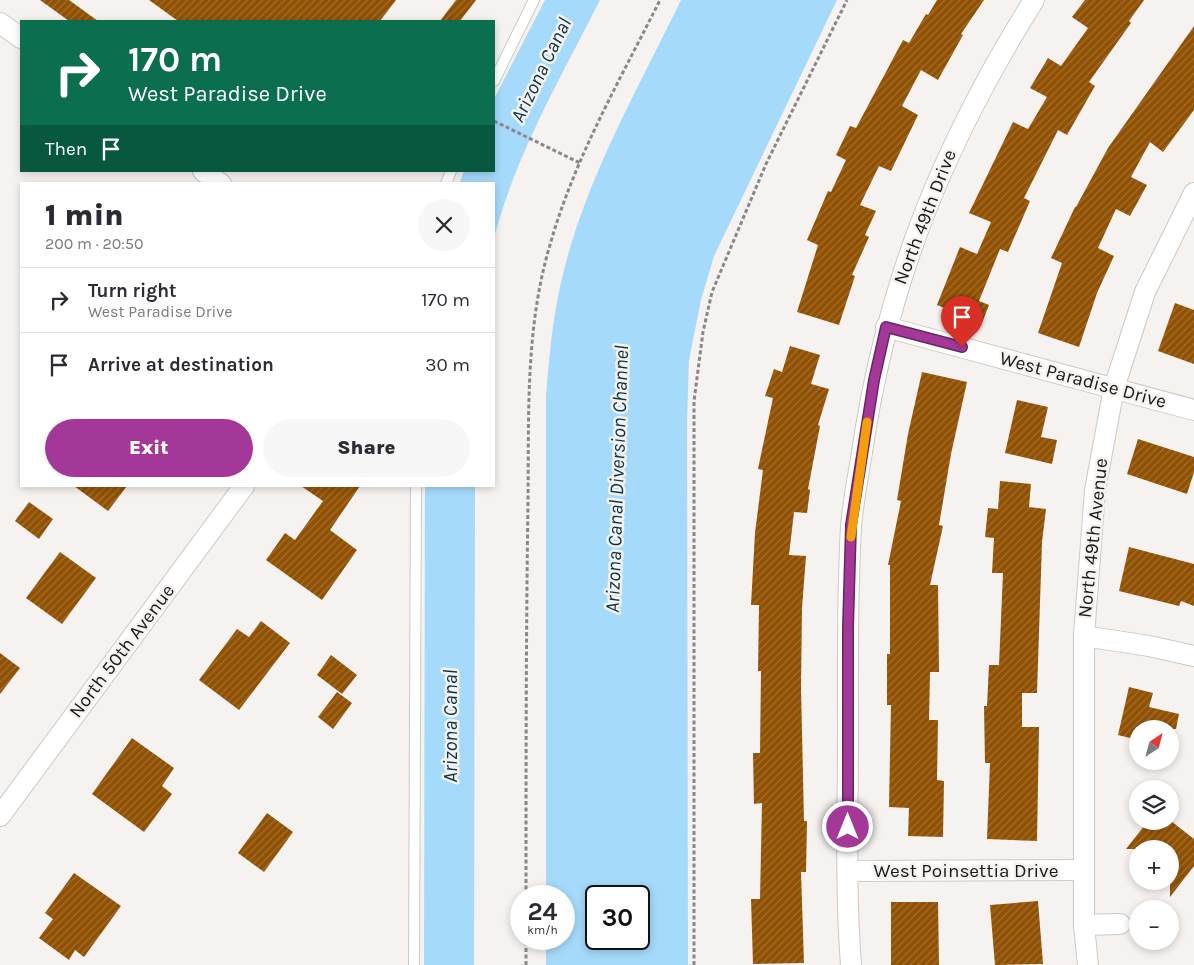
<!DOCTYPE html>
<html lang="en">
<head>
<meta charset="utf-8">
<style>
	:root { --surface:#fff; --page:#f7f7f7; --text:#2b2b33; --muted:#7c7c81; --line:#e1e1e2; --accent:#a33899 }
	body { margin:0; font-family:Karla,sans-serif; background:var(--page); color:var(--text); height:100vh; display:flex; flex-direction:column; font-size:19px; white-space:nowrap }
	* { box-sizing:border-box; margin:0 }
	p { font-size:16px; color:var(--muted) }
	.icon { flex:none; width:28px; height:28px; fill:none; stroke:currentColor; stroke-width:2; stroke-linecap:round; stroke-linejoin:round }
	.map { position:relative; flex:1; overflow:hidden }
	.side { position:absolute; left:20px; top:182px; width:475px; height:305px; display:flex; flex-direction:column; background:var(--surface); border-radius:0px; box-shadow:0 2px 8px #0003 }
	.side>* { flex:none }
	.guide { position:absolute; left:20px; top:20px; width:475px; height:152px; border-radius:0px; box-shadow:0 2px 8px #0003; background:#0b6e4f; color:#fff; overflow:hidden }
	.needle { width:32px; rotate:36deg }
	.tools { position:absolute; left:1129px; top:720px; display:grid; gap:10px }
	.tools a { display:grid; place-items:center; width:50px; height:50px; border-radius:50%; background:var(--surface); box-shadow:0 2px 8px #0003; font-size:25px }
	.speed { position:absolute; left:510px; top:885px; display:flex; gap:10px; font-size:25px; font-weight:700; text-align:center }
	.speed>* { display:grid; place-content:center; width:65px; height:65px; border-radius:50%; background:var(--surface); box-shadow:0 2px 8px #0003; line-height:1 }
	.speed small { font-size:12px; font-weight:400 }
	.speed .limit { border:2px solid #111; border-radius:8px; background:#fff; color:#111 }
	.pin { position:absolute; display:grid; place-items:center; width:42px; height:42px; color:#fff; margin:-51px -21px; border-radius:50% 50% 50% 0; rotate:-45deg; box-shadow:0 0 5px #0007 }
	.pin .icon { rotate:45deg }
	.me { position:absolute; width:55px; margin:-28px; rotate:0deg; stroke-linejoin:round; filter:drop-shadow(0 0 4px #0008) }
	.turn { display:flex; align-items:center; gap:18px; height:105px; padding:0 25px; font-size:22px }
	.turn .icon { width:65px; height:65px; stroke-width:2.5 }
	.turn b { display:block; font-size:35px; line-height:42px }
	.then { display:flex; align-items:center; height:48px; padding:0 25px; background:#0003; gap:10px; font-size:19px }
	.round { display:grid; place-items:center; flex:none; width:52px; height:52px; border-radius:26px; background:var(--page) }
	.summary { display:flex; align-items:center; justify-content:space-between; height:85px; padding:0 25px }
	h1 { font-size:30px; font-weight:800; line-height:38px }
	.button { display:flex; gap:10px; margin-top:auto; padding:10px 25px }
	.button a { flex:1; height:58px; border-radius:30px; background:var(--accent); color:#fff; font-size:20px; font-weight:800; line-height:58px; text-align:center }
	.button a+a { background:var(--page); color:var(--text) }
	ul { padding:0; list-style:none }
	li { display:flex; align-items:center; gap:15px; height:65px; padding:0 25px; border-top:1px solid var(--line) }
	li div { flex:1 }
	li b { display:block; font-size:19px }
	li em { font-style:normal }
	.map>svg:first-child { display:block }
</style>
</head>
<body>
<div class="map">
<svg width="1194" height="965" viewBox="0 0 1194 965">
	<defs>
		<pattern id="building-hatch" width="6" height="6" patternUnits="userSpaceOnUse" patternTransform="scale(1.25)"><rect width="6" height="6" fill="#925100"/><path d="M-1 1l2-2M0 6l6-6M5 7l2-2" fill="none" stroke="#9e7038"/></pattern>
	</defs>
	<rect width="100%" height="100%" fill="#f5f2f0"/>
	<!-- water -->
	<g fill="#a5dafa" fill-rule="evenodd">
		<path d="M545,0h55c-39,77 -84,154 -106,238v-54h-35l5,-13h30v-72z"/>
		<path d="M681,0h156l-123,256 -13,44 -12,60 -2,60 1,545h-142v-26h18v-43h-18v-500c3,-36 6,-73 14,-109 22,-102 76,-194 121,-287zM596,896h43v43h-43z"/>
		<polygon points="425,486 475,486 474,965 424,965"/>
	</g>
	<!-- building -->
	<g fill="url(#building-hatch)">
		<polygon points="40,0 69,0 98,21 69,21"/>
		<polygon points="149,0 396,0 380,21 178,21"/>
		<polygon points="456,0 476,0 460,21 440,21"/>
		<polygon points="937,0 984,0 961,34 963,35 938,80 921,70 902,106 918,115 891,171 879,166 860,205 876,211 865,235 869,237 852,275 855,276 839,325 797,312 818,245 807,240 828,191 831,192 846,160 836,155 850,126 856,128 903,40 909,43 926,14 928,15"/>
		<polygon points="1085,0 1144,0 1129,21 1131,23 1089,82 1095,86 1067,135 1058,130 1024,198 1030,201 1008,252 1000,249 979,301 989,305 982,323 937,305 960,247 977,254 991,222 969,213 1013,122 1028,129 1047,97 1030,88 1048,58 1061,66 1088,28 1072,17"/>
		<polygon points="1194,26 1194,110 1163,152 1150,142 1131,177 1147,185 1130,216 1116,209 1098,248 1114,256 1097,293 1079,347 1038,333 1062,263 1051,258 1075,207 1076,207 1108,148"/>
		<polygon points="1175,303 1194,310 1194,364 1158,351"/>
		<polygon points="790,346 820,355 811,384 829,389 818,425 820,426 808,489 810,490 807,513 794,512 789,555 806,556 802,608 801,687 804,821 807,821 806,872 801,872 804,963 753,964 751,899 760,899 762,803 754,804 753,753 760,753 761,671 758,671 759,605 751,605 755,533 763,470 758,469 773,398 765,396 774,369 782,372"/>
		<polygon points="922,372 967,382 951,454 939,525 943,526 930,585 938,585 939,672 930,672 929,720 938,720 937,780 944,781 943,837 908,836 909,808 889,807 891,705 887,705 887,654 890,654 890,565 888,565 901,501 897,500 908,434"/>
		<polygon points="1017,400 1048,407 1041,437 1057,440 1052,464 1005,453"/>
		<polygon points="1138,439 1194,457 1194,472 1187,494 1127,474"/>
		<polygon points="1000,481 1031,484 1029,507 1046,509 1042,542 1037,693 1022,693 1022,727 1039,727 1037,841 987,839 990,763 985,763 984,706 987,706 989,665 999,665 1003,573 992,573 994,538 985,537 988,508 998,509"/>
		<polygon points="74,486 127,486 108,511"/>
		<polygon points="301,486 360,486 330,530 357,550 322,600 266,560 285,533 295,540 323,501"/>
		<polygon points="29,502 53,519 39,539 15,521"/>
		<polygon points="1129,547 1194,564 1194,606 1181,601 1179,606 1119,591"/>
		<polygon points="60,552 96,578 62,624 26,598"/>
		<polygon points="261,621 290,643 239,710 199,680 237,629 249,637"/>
		<polygon points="0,653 20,668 0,694"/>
		<polygon points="331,655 357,675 342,694 317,675"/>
		<polygon points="1129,687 1153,693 1149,707 1179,714 1176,729 1138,729 1138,740 1118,735"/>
		<polygon points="337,692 352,703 333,729 318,717"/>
		<polygon points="132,738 174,768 162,786 172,794 144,832 92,794"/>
		<polygon points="267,813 293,832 264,872 238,853"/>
		<polygon points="1148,821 1171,821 1194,839 1194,866 1170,897 1170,849 1126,849"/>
		<polygon points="74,873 121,906 84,957 75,950 69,960 39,938 53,919 45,913"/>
		<polygon points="1038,901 1043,964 995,965 990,905"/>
		<polygon points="891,902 938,902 939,965 891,965"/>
	</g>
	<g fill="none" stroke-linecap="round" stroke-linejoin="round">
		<defs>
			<g id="service">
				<polyline points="494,81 534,0"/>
				<polyline points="446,184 451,171"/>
				<polyline points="414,965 416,486"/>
			</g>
			<g id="minor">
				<polyline points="0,23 21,38"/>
				<polyline points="203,171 221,184"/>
				<polyline points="886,327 1194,410"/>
				<polyline points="1084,636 1149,646 1194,656"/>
				<polyline points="0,816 244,486"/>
				<polyline points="848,871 1084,870"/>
				<polyline points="1084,925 1120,924"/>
				<path d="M851,965c-6,-77 -3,-154 -3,-232 0,-68 -1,-137 3,-206 2,-25 7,-50 11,-75 25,-170 81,-307 172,-452"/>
				<polyline points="1088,965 1084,925 1084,636 1095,490 1114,388 1145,292 1194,193"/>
			</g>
		</defs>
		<!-- service casing -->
		<use href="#service" stroke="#ccc9c7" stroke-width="12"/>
		<!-- minor casing -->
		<use href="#minor" stroke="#ccc9c7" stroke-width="22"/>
		<!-- path -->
		<g stroke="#8a8887" stroke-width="3" stroke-dasharray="4 2.5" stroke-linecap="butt">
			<polyline points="494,121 580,163"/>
			<path d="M526,896c0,-131 0,-262 2,-394 1,-85 -3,-174 22,-257 24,-86 70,-165 110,-245"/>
			<polyline points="526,965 526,939"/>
			<polyline points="694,965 694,401 703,332 712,292 766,164 847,0"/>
		</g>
		<!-- service -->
		<use href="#service" stroke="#fff" stroke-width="10"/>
		<!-- minor -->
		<use href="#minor" stroke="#fff" stroke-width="20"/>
	</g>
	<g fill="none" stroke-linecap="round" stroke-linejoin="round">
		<defs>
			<polyline id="route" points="848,827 848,627 851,525 874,380 886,327 962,347"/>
		</defs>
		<!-- route casing -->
		<use href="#route" stroke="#6a2463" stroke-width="12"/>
		<!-- route -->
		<use href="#route" stroke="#a33899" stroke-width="9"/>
		<!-- slow -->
		<polyline stroke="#f59e0b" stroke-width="9" points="851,537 867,422"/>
	</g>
	<g text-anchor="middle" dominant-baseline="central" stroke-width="5" stroke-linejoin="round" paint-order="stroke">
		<!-- street labels -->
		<g font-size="19" fill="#1a1818" stroke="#f5f2f0">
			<text transform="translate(925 217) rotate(-69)">North 49th Drive</text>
			<text transform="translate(1083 380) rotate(15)">West Paradise Drive</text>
			<text transform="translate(1093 538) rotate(-84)">North 49th Avenue</text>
			<text transform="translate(122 651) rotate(-53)">North 50th Avenue</text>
			<text x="966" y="871">West Poinsettia Drive</text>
		</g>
		<!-- water labels -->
		<g font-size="20" font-style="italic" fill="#093449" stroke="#f5f2f0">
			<text transform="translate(541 70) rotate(-64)">Arizona Canal</text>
			<text transform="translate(617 479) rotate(-88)">Arizona Canal Diversion Channel</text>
			<text transform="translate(450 726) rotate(-90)">Arizona Canal</text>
		</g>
	</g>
</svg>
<div class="tools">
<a><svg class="needle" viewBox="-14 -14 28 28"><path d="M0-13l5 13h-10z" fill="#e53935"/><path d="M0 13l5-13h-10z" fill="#7c7c81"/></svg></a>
<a><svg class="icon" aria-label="layers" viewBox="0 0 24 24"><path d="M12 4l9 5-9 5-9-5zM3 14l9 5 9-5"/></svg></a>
<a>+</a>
<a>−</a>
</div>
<div class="speed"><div>24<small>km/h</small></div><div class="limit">30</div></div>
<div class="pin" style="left:962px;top:347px;background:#d93025"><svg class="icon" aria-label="arrive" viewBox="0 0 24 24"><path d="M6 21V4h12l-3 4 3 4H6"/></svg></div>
<svg class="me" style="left:848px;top:827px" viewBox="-20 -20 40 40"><circle r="17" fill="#a33899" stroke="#fff" stroke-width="3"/><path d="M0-11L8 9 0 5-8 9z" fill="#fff"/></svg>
<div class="guide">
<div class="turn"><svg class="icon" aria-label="right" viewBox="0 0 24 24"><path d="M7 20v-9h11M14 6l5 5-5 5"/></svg><div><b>170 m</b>West Paradise Drive</div></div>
<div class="then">Then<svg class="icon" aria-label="arrive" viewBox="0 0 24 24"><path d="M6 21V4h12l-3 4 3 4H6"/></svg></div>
</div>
<section class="side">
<div class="summary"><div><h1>1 min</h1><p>200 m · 20:50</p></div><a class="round"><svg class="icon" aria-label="close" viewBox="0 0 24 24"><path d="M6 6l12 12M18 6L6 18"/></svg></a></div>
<ul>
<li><svg class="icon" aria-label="right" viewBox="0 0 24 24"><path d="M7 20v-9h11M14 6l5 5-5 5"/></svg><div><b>Turn right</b><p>West Paradise Drive</p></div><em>170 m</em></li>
<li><svg class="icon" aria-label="arrive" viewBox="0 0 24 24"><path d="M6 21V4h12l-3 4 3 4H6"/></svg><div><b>Arrive at destination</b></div><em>30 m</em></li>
</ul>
<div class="button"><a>Exit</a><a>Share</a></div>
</section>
</div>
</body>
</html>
